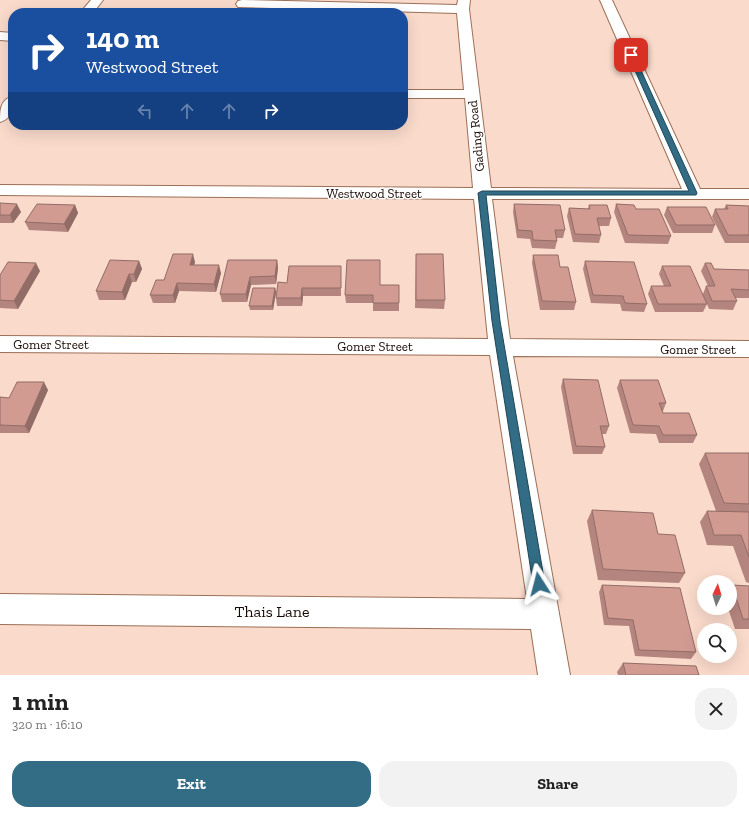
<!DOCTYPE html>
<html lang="en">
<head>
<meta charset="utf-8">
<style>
	:root { --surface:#fff; --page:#f2f2f2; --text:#222; --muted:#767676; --accent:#326c85 }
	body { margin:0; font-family:"Zilla Slab",serif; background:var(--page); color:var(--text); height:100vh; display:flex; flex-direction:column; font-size:15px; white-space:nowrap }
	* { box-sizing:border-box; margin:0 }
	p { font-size:13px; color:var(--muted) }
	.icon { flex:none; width:22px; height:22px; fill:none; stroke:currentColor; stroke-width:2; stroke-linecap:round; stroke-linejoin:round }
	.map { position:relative; height:675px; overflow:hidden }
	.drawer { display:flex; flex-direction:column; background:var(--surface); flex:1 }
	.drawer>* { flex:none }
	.hud { position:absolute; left:8px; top:8px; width:400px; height:122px; border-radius:16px; box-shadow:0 4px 16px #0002; background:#1a4fa0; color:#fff; overflow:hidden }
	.needle { width:26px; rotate:4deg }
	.fabs { position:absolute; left:697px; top:575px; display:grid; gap:8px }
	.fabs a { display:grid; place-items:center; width:40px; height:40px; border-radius:50%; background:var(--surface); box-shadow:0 4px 16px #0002; font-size:20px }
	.pin { position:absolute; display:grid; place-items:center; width:34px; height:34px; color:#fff; margin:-17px; border-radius:8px; box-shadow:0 2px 6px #0006 }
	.me { position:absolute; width:44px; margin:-22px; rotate:351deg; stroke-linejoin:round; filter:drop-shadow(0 0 3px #0008) }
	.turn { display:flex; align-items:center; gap:14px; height:84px; padding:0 12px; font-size:18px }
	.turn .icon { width:52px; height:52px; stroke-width:2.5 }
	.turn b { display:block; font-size:28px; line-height:34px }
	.lanes { display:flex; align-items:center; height:38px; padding:0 12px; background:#0003; justify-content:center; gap:20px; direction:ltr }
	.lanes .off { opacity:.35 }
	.round { display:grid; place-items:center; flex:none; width:42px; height:42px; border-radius:16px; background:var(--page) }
	.head { display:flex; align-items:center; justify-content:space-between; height:68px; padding:0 12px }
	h1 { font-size:24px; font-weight:700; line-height:30px }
	.cta { display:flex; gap:8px; margin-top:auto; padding:8px 12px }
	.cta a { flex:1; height:46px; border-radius:16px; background:var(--accent); color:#fff; font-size:16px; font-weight:700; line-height:46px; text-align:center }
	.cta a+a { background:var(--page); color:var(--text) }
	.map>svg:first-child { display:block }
</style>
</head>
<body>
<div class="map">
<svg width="749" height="675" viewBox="0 0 749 675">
	<rect width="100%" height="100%" fill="#f9dacb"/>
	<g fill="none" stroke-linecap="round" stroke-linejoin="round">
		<defs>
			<g id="minor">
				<polygon points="91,0 103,0 93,13 80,13"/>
				<polygon points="242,0 457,5 458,0 470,0 469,9 491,188 682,189 600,0 612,0 700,189 749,189 749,199 492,199 510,339 749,341 749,357 513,356 570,675 538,675 531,629 0,624 0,594 527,599 490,355 0,352 0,336 488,339 474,199 0,195 0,185 473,188 465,98 403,98 403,90 464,90 457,13 238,7 236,4 238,1"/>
				<polygon points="0,32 13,33 13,41 0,40"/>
				<path d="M13,96c0,12 0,22 -13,26 0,-12 0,-22 13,-26z"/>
			</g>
		</defs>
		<!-- minor casing -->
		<use href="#minor" stroke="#9c6f57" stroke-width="2"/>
		<!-- minor -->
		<use href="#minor" fill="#fff" fill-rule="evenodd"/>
	</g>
	<!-- wall -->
	<g fill="#b4857e">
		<polygon points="0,203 21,212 13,223 0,223"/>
		<polygon points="514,204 565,230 563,238 556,238 557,241 555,249 532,248 530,239 517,238 513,212"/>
		<polygon points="616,204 636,209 671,236 668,244 625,243 614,212"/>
		<polygon points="75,205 78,213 68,232 29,230 25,222"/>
		<polygon points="589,205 611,218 609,226 599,226 601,235 599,243 573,242 567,216 569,208 588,209"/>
		<polygon points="726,205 749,206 749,243 725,243 712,217 715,209 724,209"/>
		<polygon points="667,207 715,225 712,233 673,233 664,215"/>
		<polygon points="416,254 445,300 444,309 415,308"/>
		<polygon points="533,255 560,267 576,302 574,310 540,310 532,263"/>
		<polygon points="277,260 278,268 276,284 251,285 247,302 222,302 220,294"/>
		<polygon points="139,261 142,269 136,282 132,282 125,300 99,300 96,291"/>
		<polygon points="585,261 647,304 644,312 622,311 620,304 591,303 583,269"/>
		<polygon points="195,262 194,265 221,273 216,292 179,291 175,303 153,303 150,295 164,280"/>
		<polygon points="705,263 714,269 749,270 749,298 735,298 737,301 733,310 709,309 707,304 703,312 655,312 648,294 651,286 664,286 659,274 662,266 703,294 706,286 708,286 701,271"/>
		<polygon points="341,266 341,296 303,296 302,306 277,306 276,298 287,283"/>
		<polygon points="40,271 18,309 0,308 0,275"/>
		<polygon points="380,285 399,303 399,311 373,311 373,303 346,303 345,295"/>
		<polygon points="275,288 276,292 273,310 250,310 249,306"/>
		<polygon points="563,379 609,426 606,434 602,434 605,447 602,454 573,454 561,387"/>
		<polygon points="620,380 666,403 663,411 662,411 663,413 697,435 693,443 659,443 656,434 630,433 617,388"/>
		<polygon points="48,390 29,433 0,433 0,397 9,398"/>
		<polygon points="705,453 749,453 749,583 746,582 733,546 707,545 700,522 707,511 716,511 699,464"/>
		<polygon points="592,510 658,534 685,573 679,583 598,580 587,521"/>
		<polygon points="602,585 696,652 691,659 635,656 629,626 604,625 599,592"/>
		<polygon points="732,585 749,586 749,629 735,629 728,608 730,608 730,588"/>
		<polygon points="623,663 699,675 618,675 617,672"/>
	</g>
	<!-- shaded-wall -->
	<g fill="#926c66">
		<polygon points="17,204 21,212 13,223 10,215"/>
		<polygon points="75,205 78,213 68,232 64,224"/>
		<polygon points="193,254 195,262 192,273 190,265"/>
		<polygon points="277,260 278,268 276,284 275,276"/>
		<polygon points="139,261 142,269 136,282 134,274"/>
		<polygon points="36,263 40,271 18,309 14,301"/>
		<polygon points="219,265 221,273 216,292 214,284"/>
		<polygon points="129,274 132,282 125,300 122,292"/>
		<polygon points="250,277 251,285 247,302 246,294"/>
		<polygon points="177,283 179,291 175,303 173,295"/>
		<polygon points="275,288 276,292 273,310 272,306"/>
		<polygon points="302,288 303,296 302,306 301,298"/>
		<polygon points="44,382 48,390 29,433 25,426"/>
	</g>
	<!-- building -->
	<g fill="#d19b92" stroke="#926c66">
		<polygon points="0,203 17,204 10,215 0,215"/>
		<polygon points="37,204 75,205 64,224 25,222"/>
		<polygon points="514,204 560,205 565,230 555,230 557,241 533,240 532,231 518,230"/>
		<polygon points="616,204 634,205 636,209 659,209 671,236 628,235"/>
		<polygon points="589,205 607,205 611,218 597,218 601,235 575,234 569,208 590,209"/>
		<polygon points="726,205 749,206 749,235 728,235 715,209 728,209"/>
		<polygon points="667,207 706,207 715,225 676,225"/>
		<polygon points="173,254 193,254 190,265 219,265 214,284 177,283 173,295 150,295 156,280 164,280"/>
		<polygon points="416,254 443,254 445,300 416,300"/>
		<polygon points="533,255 558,255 560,267 568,267 576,302 542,301"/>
		<polygon points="110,260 139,261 134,274 129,274 122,292 96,291"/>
		<polygon points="228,260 277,260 275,276 250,277 246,294 220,294"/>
		<polygon points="347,260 380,260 380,285 399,285 399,303 373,303 373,295 345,295"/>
		<polygon points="585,261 634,262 647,304 625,303 623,296 593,295"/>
		<polygon points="8,262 36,263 14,301 0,300 0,275"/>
		<polygon points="705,263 711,263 714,269 749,270 749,290 731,289 737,301 712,301 706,286 715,286"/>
		<polygon points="289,266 341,266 341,288 302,288 301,298 276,298 278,282 287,283"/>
		<polygon points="662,266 690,266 707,304 658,304 651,286 671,286"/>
		<polygon points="253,288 275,288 272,306 249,306"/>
		<polygon points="563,379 598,380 609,426 600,426 605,447 576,446"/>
		<polygon points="620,380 658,380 666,403 659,403 663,413 689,413 697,435 663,435 659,426 633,425"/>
		<polygon points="17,382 44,382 25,426 0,425 0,397 9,398"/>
		<polygon points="705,453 749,453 749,504 724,503"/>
		<polygon points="592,510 653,513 658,534 675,535 685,573 603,569"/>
		<polygon points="707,511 749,512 749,557 741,535 714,535"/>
		<polygon points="602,585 680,588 696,652 639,650 633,620 608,618"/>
		<polygon points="732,585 749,586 749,619 743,619"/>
		<polygon points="623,663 696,666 699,675 626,675"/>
	</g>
	<!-- route -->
	<polygon fill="#326c85" stroke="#204656" points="629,54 634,55 697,193 696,195 486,195 500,321 545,584 544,588 539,590 535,588 533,584 492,321 478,193 482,191 689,191 628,55"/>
	<g text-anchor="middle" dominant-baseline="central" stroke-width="3" stroke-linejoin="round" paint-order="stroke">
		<!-- street labels -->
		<g font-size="13" fill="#190902" stroke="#fff">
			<text transform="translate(476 136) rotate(-96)">Gading Road</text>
			<text x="374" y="193">Westwood Street</text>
			<text x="51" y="344">Gomer Street</text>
			<text x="375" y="346">Gomer Street</text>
			<text x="698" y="349">Gomer Street</text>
		</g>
		<!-- near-street labels -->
		<g font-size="16" fill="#190902" stroke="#fff">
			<text x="272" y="611">Thais Lane</text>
		</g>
	</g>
</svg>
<div class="fabs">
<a><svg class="needle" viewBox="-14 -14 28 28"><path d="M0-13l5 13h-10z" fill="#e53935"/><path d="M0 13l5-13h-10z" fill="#767676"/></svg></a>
<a><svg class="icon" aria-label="search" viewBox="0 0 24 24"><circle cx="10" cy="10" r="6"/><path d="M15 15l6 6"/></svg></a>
</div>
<div class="pin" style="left:631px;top:55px;background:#d93025"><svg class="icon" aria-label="arrive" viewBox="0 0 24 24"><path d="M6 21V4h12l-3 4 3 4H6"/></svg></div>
<svg class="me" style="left:539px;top:584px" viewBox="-20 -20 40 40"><path d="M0-17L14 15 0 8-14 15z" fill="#326c85" stroke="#fff" stroke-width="4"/></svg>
<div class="hud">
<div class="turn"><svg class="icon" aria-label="right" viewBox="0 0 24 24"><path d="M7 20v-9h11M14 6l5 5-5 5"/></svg><div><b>140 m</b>Westwood Street</div></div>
<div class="lanes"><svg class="icon off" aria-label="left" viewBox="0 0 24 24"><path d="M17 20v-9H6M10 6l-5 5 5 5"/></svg><svg class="icon off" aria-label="ahead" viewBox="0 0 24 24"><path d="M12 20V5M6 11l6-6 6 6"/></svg><svg class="icon off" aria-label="ahead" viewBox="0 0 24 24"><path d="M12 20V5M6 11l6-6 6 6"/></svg><svg class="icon" aria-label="right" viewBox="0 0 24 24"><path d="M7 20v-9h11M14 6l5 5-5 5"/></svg></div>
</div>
</div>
<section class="drawer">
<div class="head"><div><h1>1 min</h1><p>320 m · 16:10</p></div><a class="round"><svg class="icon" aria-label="close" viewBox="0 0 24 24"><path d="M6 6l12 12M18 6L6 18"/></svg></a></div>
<div class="cta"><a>Exit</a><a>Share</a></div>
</section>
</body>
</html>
